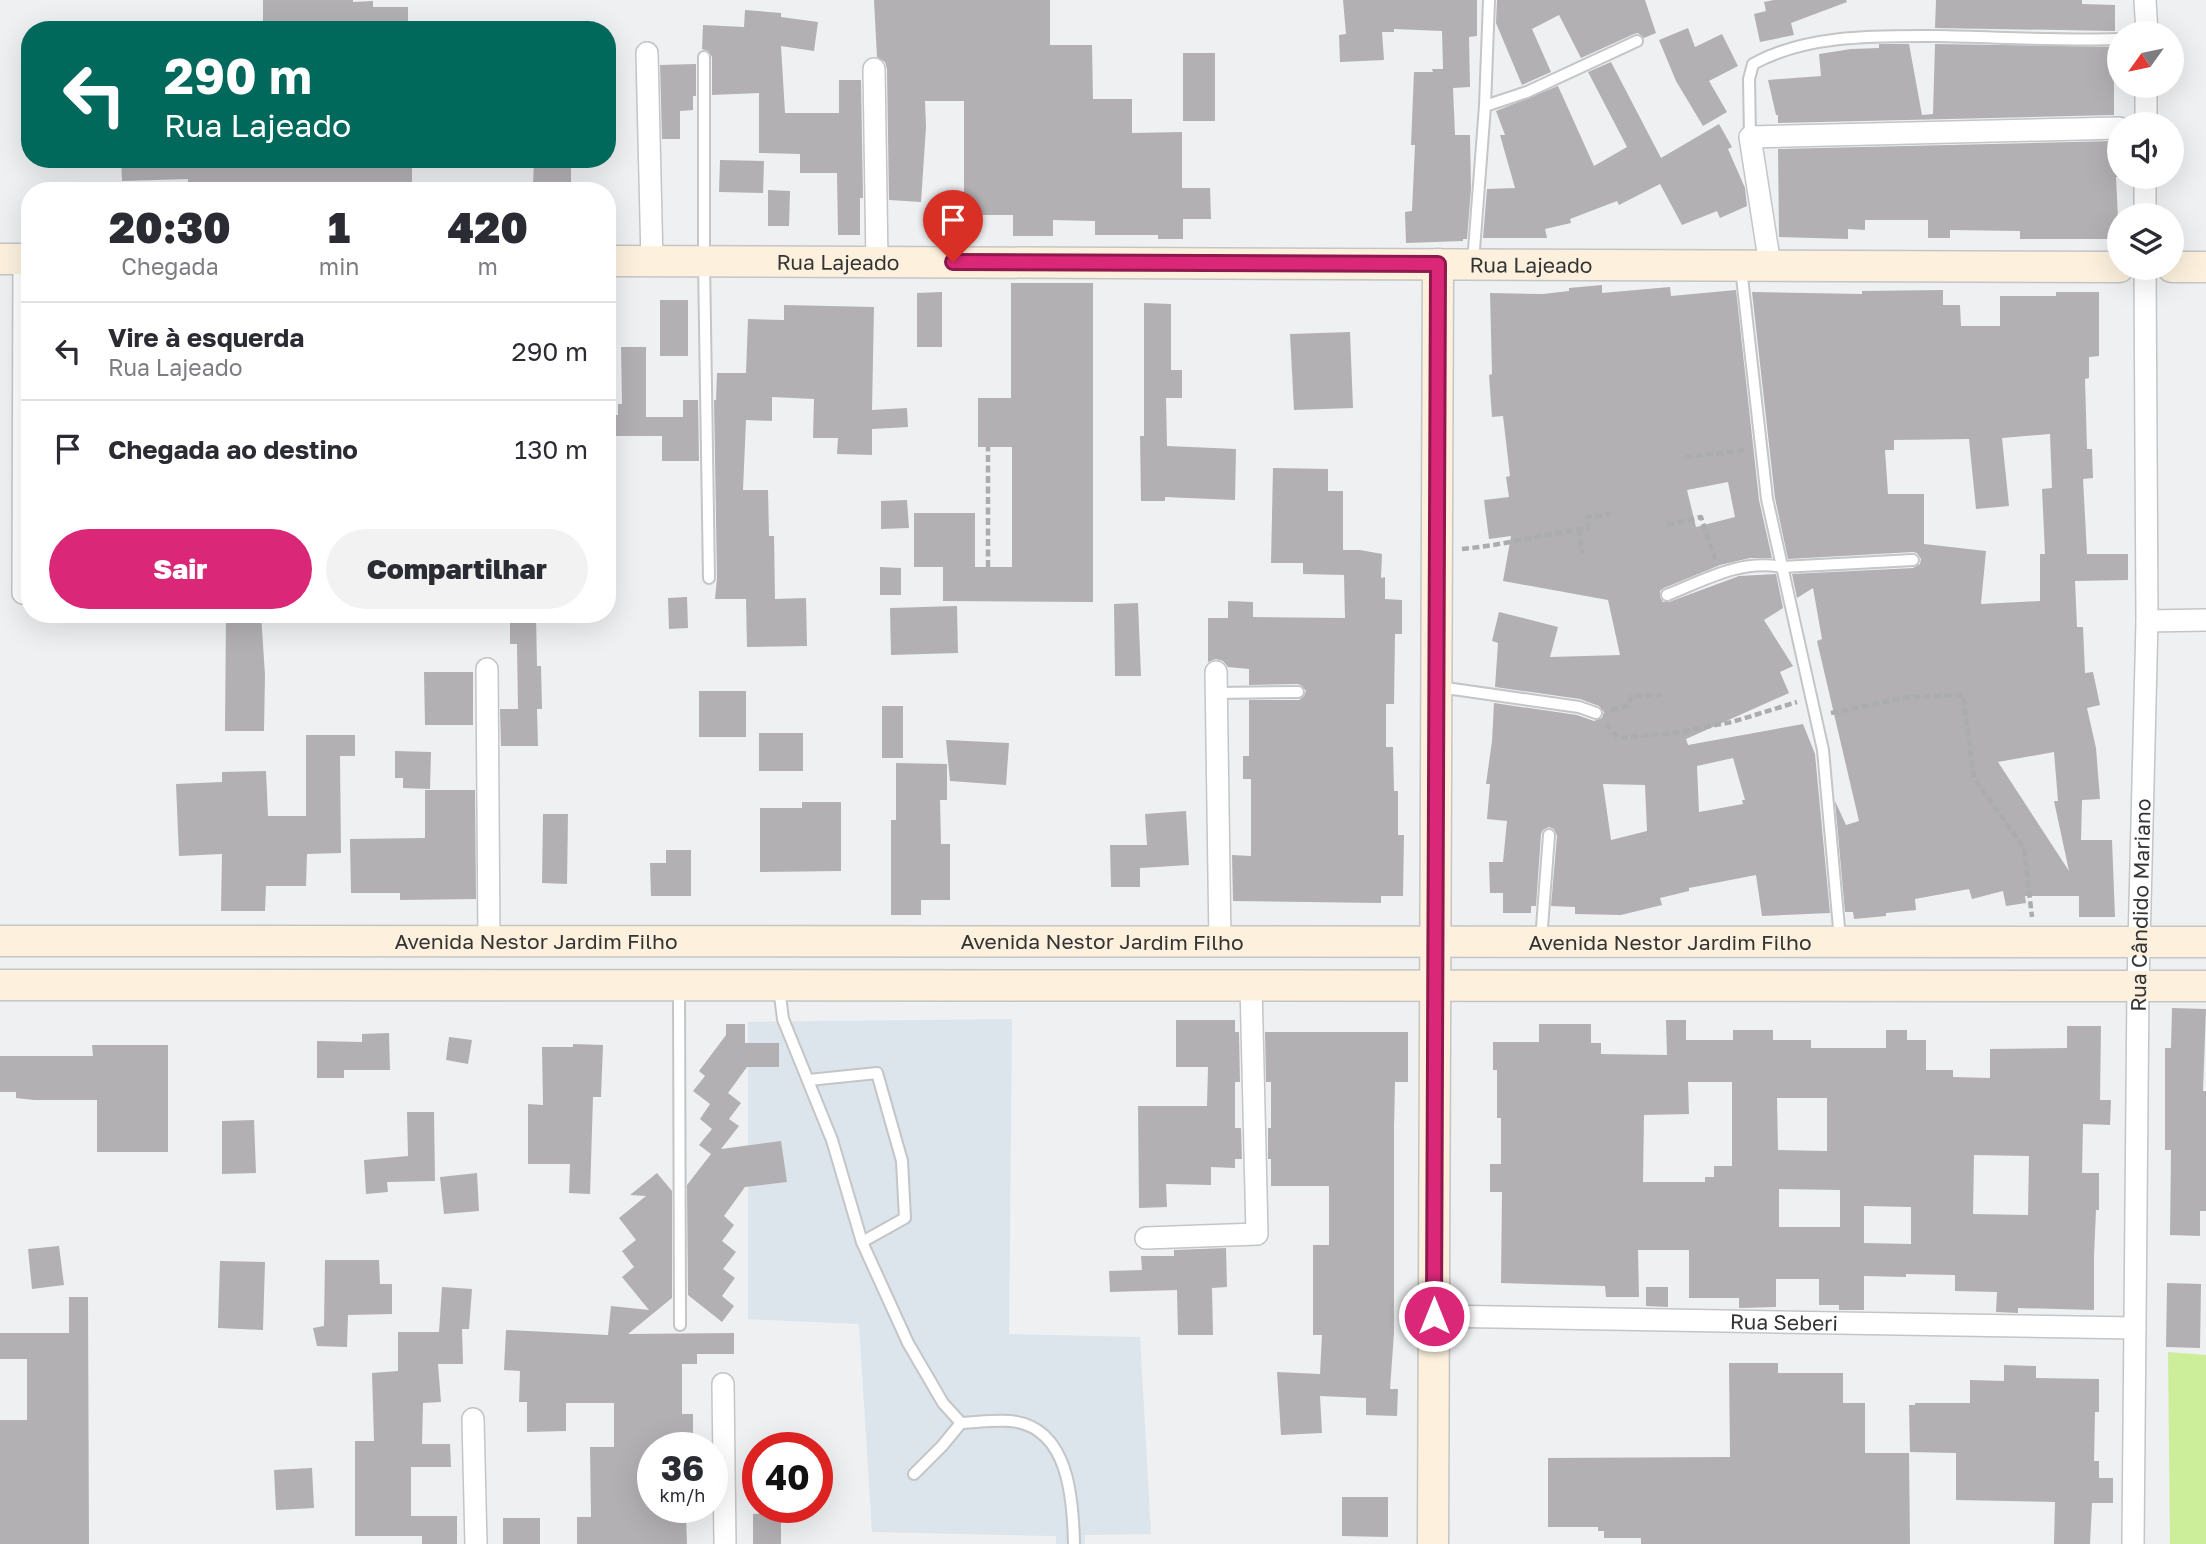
<!DOCTYPE html>
<html lang="pt">
<head>
<meta charset="utf-8">
<style>
	:root { --surface:#fff; --page:#f2f2f3; --text:#2b2b33; --muted:#7c7c81; --line:#e1e1e2; --accent:#db2777 }
	body { margin:0; font-family:"Golos Text",sans-serif; background:var(--page); color:var(--text); height:100vh; display:flex; flex-direction:column; font-size:26px; white-space:nowrap }
	* { box-sizing:border-box; margin:0 }
	p { font-size:23px; color:var(--muted) }
	.icon { flex:none; width:38px; height:38px; fill:none; stroke:currentColor; stroke-width:2; stroke-linecap:round; stroke-linejoin:round }
	.map { position:relative; flex:1; overflow:hidden }
	.sheet { position:absolute; left:21px; top:182px; width:595px; height:441px; display:flex; flex-direction:column; background:var(--surface); border-radius:28px; box-shadow:0 7px 28px #0002 }
	.sheet>* { flex:none }
	.banner { position:absolute; left:21px; top:21px; width:595px; height:147px; border-radius:28px; box-shadow:0 7px 28px #0002; background:#00695c; color:#fff; overflow:hidden }
	.needle { width:46px; rotate:237deg }
	.buttons { position:absolute; left:2107px; top:21px; display:grid; gap:14px }
	.buttons a { display:grid; place-items:center; width:77px; height:77px; border-radius:50%; background:var(--surface); box-shadow:0 7px 28px #0002; font-size:35px }
	.speed { position:absolute; left:637px; top:1432px; display:flex; gap:14px; font-size:35px; font-weight:700; text-align:center }
	.speed>* { display:grid; place-content:center; width:91px; height:91px; border-radius:50%; background:var(--surface); box-shadow:0 7px 28px #0002; line-height:1 }
	.speed small { font-size:18px; font-weight:400 }
	.speed .limit { border:10px solid #d22; background:#fff; color:#111 }
	.pin { position:absolute; display:grid; place-items:center; width:60px; height:60px; color:#fff; margin:-72px -30px; border-radius:50% 50% 50% 0; rotate:-45deg; box-shadow:0 0 7px #0007 }
	.pin .icon { rotate:45deg }
	.me { position:absolute; width:77px; margin:-38px; rotate:0deg; stroke-linejoin:round; filter:drop-shadow(0 0 5px #0008) }
	.turn { display:flex; align-items:center; gap:24px; height:147px; padding:0 28px; font-size:32px }
	.turn .icon { width:91px; height:91px; stroke-width:2.5 }
	.turn b { display:block; font-size:49px; line-height:60px }
	.eta { display:flex; justify-content:space-evenly; align-items:center; height:119px; text-align:center }
	.eta b { font-size:42px; font-weight:800; line-height:49px }
	.action { display:flex; gap:14px; margin-top:auto; padding:14px 28px }
	.action a { flex:1; height:80px; border-radius:42px; background:var(--accent); color:#fff; font-size:28px; font-weight:800; line-height:80px; text-align:center }
	.action a+a { background:var(--page); color:var(--text) }
	ul { padding:0; list-style:none }
	li { display:flex; align-items:center; gap:21px; height:98px; padding:0 28px; border-top:2px solid var(--line) }
	li div { flex:1 }
	li b { display:block; font-size:26px }
	li em { font-style:normal }
	.map>svg:first-child { display:block }
</style>
</head>
<body>
<div class="map">
<svg width="2206" height="1544" viewBox="0 0 2206 1544">
	<rect width="100%" height="100%" fill="#eef0f2"/>
	<!-- built -->
	<polygon fill="#dce4ec" points="1012,1019 1009,1334 1140,1337 1151,1534 1085,1535 1085,1544 1056,1544 1056,1536 872,1532 859,1324 748,1319 748,1022"/>
	<!-- green -->
	<polygon fill="#cced9a" points="2168,1352 2206,1355 2206,1544 2170,1544"/>
	<!-- building -->
	<g fill="#b2b0b2" fill-rule="evenodd">
		<polygon points="263,0 353,0 353,2 373,1 373,7 408,7 408,29 263,30"/>
		<polygon points="874,0 1050,0 1050,45 1092,45 1093,99 1132,99 1132,133 1182,132 1182,188 1210,188 1211,219 1183,219 1183,239 1158,239 1158,235 1095,235 1095,221 1053,220 1053,236 1013,236 1013,215 964,215 964,101 925,101 926,127 921,202 889,200 887,69 885,62 877,57"/>
		<polygon points="1343,0 1477,0 1477,36 1469,37 1470,87 1453,88 1455,135 1470,135 1471,189 1467,239 1463,239 1463,241 1406,243 1405,212 1412,211 1415,145 1411,145 1414,72 1433,72 1432,69 1443,69 1442,31 1394,29 1394,32 1382,32 1384,60 1340,62 1339,35 1346,34"/>
		<polygon points="1497,0 1645,0 1656,33 1644,38 1638,33 1634,34 1581,58 1559,15 1532,29 1551,72 1522,85 1496,23"/>
		<polygon points="1774,0 1846,0 1847,2 1791,23 1794,35 1760,42 1754,14 1766,11 1764,2"/>
		<polygon points="1936,0 2082,0 2082,4 2115,5 2115,31 1935,28"/>
		<polygon points="745,10 781,13 781,17 818,22 814,51 781,46 785,113 839,113 839,80 861,80 863,198 860,198 860,235 838,235 837,173 800,173 800,154 759,153 759,93 712,95 712,57 708,51 702,49 703,25 744,27"/>
		<polygon points="1688,28 1695,47 1722,34 1738,66 1709,81 1727,112 1703,126 1676,81 1659,40"/>
		<polygon points="1879,44 1909,44 1922,115 1933,114 1935,44 2118,47 2119,72 2114,72 2114,115 1778,123 1778,115 1776,115 1768,80 1821,76 1819,54 1851,49 1879,48"/>
		<rect x="1183" y="53" width="32" height="68"/>
		<polygon points="1611,62 1661,158 1719,124 1732,147 1728,149 1745,188 1747,206 1720,218 1717,211 1682,225 1660,184 1619,205 1617,201 1570,219 1571,223 1545,229 1547,238 1483,238 1487,189 1515,188 1500,135 1505,135 1496,111 1558,86 1594,166 1627,147 1588,72"/>
		<polygon points="696,64 696,96 693,96 693,110 680,111 680,139 662,139 660,65"/>
		<polygon points="2114,141 2114,143 2118,143 2120,177 2116,177 2119,239 2020,239 2020,231 1950,230 1950,238 1928,238 1928,220 1865,220 1865,230 1848,229 1848,239 1779,237 1778,149"/>
		<polygon points="121,159 381,159 382,168 412,167 412,191 188,191 188,179 122,181"/>
		<polygon points="534,159 571,159 571,186 533,186"/>
		<polygon points="720,160 764,161 763,193 719,192"/>
		<polygon points="768,190 790,191 789,226 768,226"/>
		<polygon points="1011,283 1093,283 1093,602 943,601 943,567 914,567 914,513 975,513 975,567 1012,567 1012,447 978,447 978,398 1011,398"/>
		<path d="M1602,285v8l68,-6 1,9 65,-6 23,210 13,58h-22l-30,7 -56,23 -4,3v6l3,5h6l70,-26 37,-2 7,34 -19,12 29,46 -13,6 9,21 -103,46 2,6 115,-21 12,30 15,159 -68,3 -6,-41 -67,13v3l-29,7 2,7 -41,10 -46,-1v-7l-24,-1 6,-70 -3,-7 -5,-2 -6,3 -2,4 -5,72h-5v7h-28v-20h-13l-1,-31h14l4,-41 -20,-2 3,-35h-4l6,-43 2,-38 83,12 17,6 8,-3 2,-6 -5,-6 -19,-7 -85,-12 3,-44 -6,-2 7,-29 59,15 -8,30 70,-2 -12,-55 -105,-19 8,-45 -22,3 -5,-39 25,-3 -3,-20 4,-1 -7,-60 -11,1 -3,-42 3,-1 -2,-81 53,1 26,-3v-3zM1728,482l7,35 -39,10 -9,-37zM1733,758l12,42h-3l1,4 -44,8 -2,-46zM1603,784l42,1 2,46 -36,9z"/>
		<path d="M1943,290v15h17l1,21h39v-30h56v-4h43v64l-10,1v21l-4,1 2,70h5l1,29 -10,1 4,75h41v26l-53,1 2,46h6l2,46 8,-1 7,33 -13,3 9,40 4,51 -18,1 -1,40h31l3,77h-36v-21h-54l1,7 -20,3 -3,-15 -31,8 -3,-10 -54,10 1,11 -30,3v3l-32,3 -1,-7h-8l-10,-111 11,24 13,-4 -42,-180 5,-2 -9,-51 -16,10 -5,-24 121,-6 7,-4 1,-5 -4,-6 -4,-1 -125,7 -13,-61 -23,-206 110,2v-3zM2050,434l2,54 -10,1 3,65h-5v47l-59,3 5,-53 -62,-7v-50h-36l-3,-44h9v-10l75,-1 7,70 33,-3 -7,-68zM2054,752l4,49h-4l15,70 -71,-109z"/>
		<polygon points="942,292 942,347 917,347 917,293"/>
		<rect x="660" y="300" width="28" height="56"/>
		<polygon points="1144,303 1171,304 1171,370 1182,370 1182,398 1166,398 1167,446 1236,449 1235,500 1165,497 1165,501 1141,501 1140,436 1144,436"/>
		<polygon points="784,305 874,307 872,410 907,408 908,427 872,429 872,455 837,454 838,438 813,438 814,399 772,397 772,421 746,420 743,490 768,490 769,536 774,536 775,599 806,598 807,646 747,647 746,599 715,599 717,578 714,400 716,400 717,373 746,373 748,319 784,320"/>
		<polygon points="1350,332 1353,408 1294,410 1290,334"/>
		<polygon points="621,347 646,347 646,417 683,417 683,400 698,400 699,461 662,461 662,436 607,436 607,415 618,415 618,404 622,404"/>
		<polygon points="1273,468 1328,469 1328,491 1343,491 1343,550 1360,550 1382,554 1381,578 1385,577 1385,599 1402,600 1402,634 1395,634 1394,704 1386,704 1386,747 1393,747 1394,791 1398,791 1398,835 1404,835 1403,896 1381,896 1381,903 1233,901 1232,855 1251,856 1251,779 1243,779 1243,756 1249,756 1249,700 1299,700 1304,696 1306,691 1302,686 1298,684 1249,685 1249,669 1228,667 1223,661 1216,659 1208,662 1208,618 1228,618 1228,601 1253,602 1253,617 1345,618 1344,575 1303,574 1303,563 1271,563"/>
		<polygon points="907,500 909,528 881,529 881,501"/>
		<polygon points="880,567 901,568 901,595 880,595"/>
		<polygon points="687,597 688,628 669,629 668,598"/>
		<polygon points="1138,603 1141,676 1115,676 1114,604"/>
		<polygon points="957,606 958,653 891,655 890,608"/>
		<polygon points="226,614 261,614 265,675 264,731 225,731"/>
		<polygon points="510,614 536,614 537,666 541,666 542,709 537,709 538,746 501,746 500,709 518,709 517,644 510,644"/>
		<polygon points="424,672 473,672 473,725 425,725"/>
		<rect x="699" y="691" width="47" height="46"/>
		<rect x="882" y="706" width="21" height="52"/>
		<rect x="759" y="733" width="44" height="38"/>
		<polygon points="306,735 355,735 355,756 340,756 341,853 307,854 306,886 266,886 265,911 221,911 222,854 179,856 176,784 222,782 222,772 266,771 268,816 306,816"/>
		<polygon points="946,740 1009,743 1006,785 950,781"/>
		<polygon points="395,751 431,752 430,789 403,788 403,778 395,778"/>
		<polygon points="896,763 947,764 947,800 940,800 941,844 950,844 950,900 921,900 921,915 891,915 891,820 896,820"/>
		<polygon points="425,790 475,790 476,899 400,900 400,893 351,893 350,839 425,838"/>
		<polygon points="802,802 841,802 841,871 760,872 760,808 802,808"/>
		<polygon points="1186,811 1189,865 1140,868 1140,887 1111,887 1110,845 1147,845 1145,814"/>
		<polygon points="543,814 568,814 567,884 542,883"/>
		<polygon points="666,850 691,850 691,896 651,896 650,863 666,863"/>
		<polygon points="2172,1008 2206,1009 2203,1091 2206,1091 2206,1211 2200,1211 2200,1236 2170,1235 2171,1150 2165,1150 2165,1048 2171,1048"/>
		<polygon points="1176,1020 1235,1020 1235,1032 1239,1032 1240,1082 1235,1082 1235,1128 1241,1128 1242,1159 1235,1159 1235,1168 1211,1167 1211,1185 1166,1184 1167,1207 1139,1208 1138,1106 1207,1106 1208,1067 1176,1067"/>
		<path d="M1666,1020h20v20h47v-10h40v10h38v8h75v-18h21v10h19v30h27v7l37,1v-29l77,-1v-22h34l-1,74h11l-1,25 -27,-1 -1,49h17v37h-3l-2,46v54l-76,-2v5l-22,-1 1,-20 -42,-1v-16l-49,-1v3l-42,-1v34h-25v-5h-20v-26h-43v28l-37,1v-10h-50v-48h-51l1,47h-33l-1,-11 -104,-3 1,-91h-12v-28h11v-46h-4v-48h-4v-28h46v-18h52v19h10v11l66,1zM1688,1082h44v84h-18v11h-9v5h-62l1,-67 45,-1zM1777,1098h50v53l-49,-1zM1974,1155l55,1 -1,59 -55,-1zM1779,1189l61,1v37h-61zM1864,1206l47,1v37l-47,-1z"/>
		<polygon points="726,1024 745,1024 745,1043 779,1043 779,1067 747,1067 728,1093 741,1103 729,1119 739,1126 721,1149 781,1141 787,1182 745,1187 724,1216 734,1225 722,1241 736,1252 723,1269 735,1278 722,1296 734,1306 722,1322 688,1295 687,1185 711,1154 699,1145 712,1129 700,1119 710,1104 693,1091 705,1076 699,1071 726,1035"/>
		<polygon points="1265,1032 1408,1032 1408,1082 1395,1082 1394,1128 1394,1333 1390,1389 1398,1389 1397,1416 1366,1415 1366,1398 1320,1396 1322,1433 1281,1435 1277,1372 1320,1374 1322,1335 1313,1335 1313,1245 1329,1245 1329,1186 1271,1186 1271,1159 1268,1159 1268,1128 1271,1128 1271,1082 1266,1082"/>
		<polygon points="389,1033 390,1070 344,1070 344,1078 317,1078 317,1041 362,1042 362,1034"/>
		<polygon points="449,1037 472,1040 468,1064 446,1060"/>
		<polygon points="573,1044 603,1045 601,1097 593,1097 590,1194 569,1193 570,1164 528,1164 528,1104 543,1105 542,1047 573,1047"/>
		<polygon points="92,1045 168,1045 168,1152 97,1152 97,1100 34,1100 16,1098 16,1092 0,1092 0,1056 93,1056"/>
		<polygon points="407,1112 434,1112 435,1181 387,1182 388,1192 366,1194 364,1160 408,1156"/>
		<polygon points="254,1120 256,1173 222,1174 222,1121"/>
		<polygon points="477,1173 479,1211 444,1214 440,1177"/>
		<polygon points="657,1173 672,1191 672,1298 628,1334 734,1333 734,1354 697,1354 697,1364 682,1364 682,1414 693,1414 693,1447 653,1447 653,1507 668,1507 669,1517 686,1517 687,1544 577,1544 577,1517 591,1517 590,1447 614,1447 614,1403 566,1403 566,1431 527,1432 527,1402 519,1402 520,1371 504,1370 506,1330 608,1335 611,1306 649,1310 622,1277 634,1267 622,1251 636,1240 619,1218 646,1196 630,1195"/>
		<polygon points="59,1246 64,1285 32,1289 28,1249"/>
		<polygon points="1226,1248 1227,1287 1212,1288 1213,1335 1178,1335 1177,1290 1110,1292 1109,1271 1142,1270 1141,1256 1174,1256 1174,1250"/>
		<polygon points="325,1260 379,1260 380,1284 392,1284 392,1314 348,1315 347,1347 317,1346 313,1328 324,1326"/>
		<polygon points="220,1261 265,1262 263,1330 218,1328"/>
		<polygon points="2167,1283 2201,1284 2200,1348 2166,1347"/>
		<polygon points="442,1287 472,1289 469,1329 462,1329 463,1364 438,1364 441,1402 423,1403 422,1444 450,1444 451,1467 411,1467 411,1516 457,1516 457,1544 422,1544 422,1536 355,1536 355,1441 374,1441 372,1373 398,1371 398,1332 439,1332"/>
		<polygon points="1646,1287 1668,1287 1668,1307 1646,1306"/>
		<polygon points="69,1297 88,1297 89,1544 0,1544 0,1420 27,1420 27,1359 0,1359 0,1333 69,1333"/>
		<polygon points="1729,1363 1778,1363 1778,1373 1843,1373 1843,1403 1865,1403 1865,1453 1909,1453 1910,1544 1641,1544 1641,1538 1604,1538 1604,1531 1598,1531 1598,1527 1548,1527 1548,1458 1730,1457"/>
		<polygon points="2004,1365 2036,1366 2036,1378 2099,1379 2099,1412 2095,1412 2094,1461 2099,1461 2099,1478 2113,1478 2113,1503 2092,1503 2090,1544 2054,1544 2055,1502 1956,1500 1956,1453 1910,1452 1909,1405 1915,1405 1915,1403 1970,1403 1970,1380 2004,1381"/>
		<polygon points="312,1468 314,1508 276,1510 274,1470"/>
		<polygon points="1342,1497 1388,1497 1388,1537 1342,1536"/>
		<polygon points="781,1513 781,1544 753,1544 753,1514"/>
		<rect x="503" y="1518" width="37" height="26"/>
	</g>
	<g fill="none" stroke-linecap="round" stroke-linejoin="round">
		<defs>
			<g id="lane">
				<polyline points="704,57 704,262 709,578"/>
				<polyline points="1485,106 1527,92 1637,41"/>
				<path d="M1750,137l-1,-58 4,-15c54,-30 124,-28 184,-28 60,1 122,5 182,3"/>
				<polyline points="1473,263 1485,106 1489,0"/>
				<polyline points="1741,268 1767,499 1823,750 1840,939"/>
				<path d="M1667,595c38,-15 73,-36 115,-28l131,-7"/>
				<polyline points="1439,687 1579,707 1596,713"/>
				<polyline points="1216,693 1298,692"/>
				<polyline points="1541,940 1549,835"/>
				<path d="M779,988l4,31 49,121 30,102 46,101 35,60 18,20c16,-1 33,-3 49,-2 59,5 63,78 64,123"/>
				<polyline points="679,989 680,1325"/>
				<polyline points="809,1080 877,1073 902,1161 905,1218 862,1242"/>
				<polyline points="914,1474 942,1446 961,1423"/>
			</g>
			<g id="street">
				<polyline points="2145,0 2147,33"/>
				<polyline points="647,53 652,261"/>
				<polyline points="874,69 877,262"/>
				<polyline points="2146,124 2146,86"/>
				<polyline points="2145,215 2145,177"/>
				<polyline points="1770,265 1750,137 2119,128"/>
				<polyline points="23,593 24,259"/>
				<polyline points="2147,621 2206,620"/>
				<polyline points="487,669 489,941"/>
				<polyline points="1216,672 1220,942"/>
				<polyline points="1146,1238 1257,1234 1251,985"/>
				<path id="s1" d="M1434,1316l701,12"/>
				<polyline points="723,1384 725,1544"/>
				<polyline points="473,1419 476,1544"/>
				<path id="s2" d="M2133,1544l5,-558 9,-365 -2,-353"/>
			</g>
			<g id="secondary">
				<polyline points="0,259 30,259"/>
				<path id="s3" d="M607,261l1512,6"/>
				<polyline points="2172,267 2206,267"/>
				<path id="s4" d="M0,941l2206,1"/>
				<polyline points="0,985 2206,986"/>
				<polyline points="1433,1544 1438,264"/>
			</g>
		</defs>
		<!-- lane casing -->
		<use href="#lane" stroke="#c3c5c7" stroke-width="14"/>
		<!-- street casing -->
		<use href="#street" stroke="#c3c5c7" stroke-width="24"/>
		<!-- secondary casing -->
		<use href="#secondary" stroke="#c3c5c7" stroke-width="33"/>
		<!-- path -->
		<g stroke="#aaacad" stroke-width="4.5" stroke-dasharray="7 3.5" stroke-linecap="butt">
			<polyline points="1685,457 1746,450"/>
			<polyline points="1667,525 1701,517 1715,559"/>
			<polyline points="1579,529 1582,554"/>
			<path d="M1462,549c42,-4 84,-15 126,-21l-1,-11 24,-3"/>
			<polyline points="988,567 988,447"/>
			<polyline points="1611,710 1628,706 1631,696 1662,695"/>
			<polyline points="1831,713 1908,697 1963,695 1974,778 2024,848 2032,917"/>
			<polyline points="1606,724 1618,738 1674,733 1732,722 1797,702"/>
		</g>
		<!-- lane -->
		<use href="#lane" stroke="#fff" stroke-width="10"/>
		<!-- street -->
		<use href="#street" stroke="#fff" stroke-width="21"/>
		<!-- secondary -->
		<use href="#secondary" stroke="#fdf1de" stroke-width="30"/>
	</g>
	<g fill="none" stroke-linecap="round" stroke-linejoin="round">
		<defs>
			<polyline id="route" points="953,262 1438,264 1434,1316"/>
		</defs>
		<!-- route casing -->
		<use href="#route" stroke="#8e194d" stroke-width="18"/>
		<!-- route -->
		<use href="#route" stroke="#db2777" stroke-width="12"/>
	</g>
	<g text-anchor="middle" dominant-baseline="central" stroke-width="5" stroke-linejoin="round" paint-order="stroke">
		<!-- street labels -->
		<g font-size="21" fill="#333435" stroke="#fff">
			<text stroke="none"><textPath href="#s3" startOffset="231">Rua Lajeado</textPath></text>
			<text stroke="none"><textPath href="#s3" startOffset="924">Rua Lajeado</textPath></text>
			<text stroke="none"><textPath href="#s2" startOffset="639">Rua Cândido Mariano</textPath></text>
			<text stroke="none"><textPath href="#s4" startOffset="536">Avenida Nestor Jardim Filho</textPath></text>
			<text stroke="none"><textPath href="#s4" startOffset="1102">Avenida Nestor Jardim Filho</textPath></text>
			<text stroke="none"><textPath href="#s4" startOffset="1670">Avenida Nestor Jardim Filho</textPath></text>
			<text stroke="none"><textPath href="#s1" startOffset="350">Rua Seberi</textPath></text>
		</g>
	</g>
</svg>
<div class="buttons">
<a><svg class="needle" viewBox="-14 -14 28 28"><path d="M0-13l5 13h-10z" fill="#e53935"/><path d="M0 13l5-13h-10z" fill="#7c7c81"/></svg></a>
<a><svg class="icon" aria-label="sound" viewBox="0 0 24 24"><path d="M4 9h4l5-4v14l-5-4H4zM17 9q2 3 0 6"/></svg></a>
<a><svg class="icon" aria-label="layers" viewBox="0 0 24 24"><path d="M12 4l9 5-9 5-9-5zM3 14l9 5 9-5"/></svg></a>
</div>
<div class="speed"><div>36<small>km/h</small></div><div class="limit">40</div></div>
<div class="pin" style="left:953px;top:262px;background:#d93025"><svg class="icon" aria-label="arrive" viewBox="0 0 24 24"><path d="M6 21V4h12l-3 4 3 4H6"/></svg></div>
<svg class="me" style="left:1434px;top:1316px" viewBox="-20 -20 40 40"><circle r="17" fill="#db2777" stroke="#fff" stroke-width="3"/><path d="M0-11L8 9 0 5-8 9z" fill="#fff"/></svg>
<div class="banner">
<div class="turn"><svg class="icon" aria-label="left" viewBox="0 0 24 24"><path d="M17 20v-9H6M10 6l-5 5 5 5"/></svg><div><b>290 m</b>Rua Lajeado</div></div>
</div>
<section class="sheet">
<div class="eta">
<div><b>20:30</b><p>Chegada</p></div>
<div><b>1</b><p>min</p></div>
<div><b>420</b><p>m</p></div>
</div>
<ul>
<li><svg class="icon" aria-label="left" viewBox="0 0 24 24"><path d="M17 20v-9H6M10 6l-5 5 5 5"/></svg><div><b>Vire à esquerda</b><p>Rua Lajeado</p></div><em>290 m</em></li>
<li><svg class="icon" aria-label="arrive" viewBox="0 0 24 24"><path d="M6 21V4h12l-3 4 3 4H6"/></svg><div><b>Chegada ao destino</b></div><em>130 m</em></li>
</ul>
<div class="action"><a>Sair</a><a>Compartilhar</a></div>
</section>
</div>
</body>
</html>
